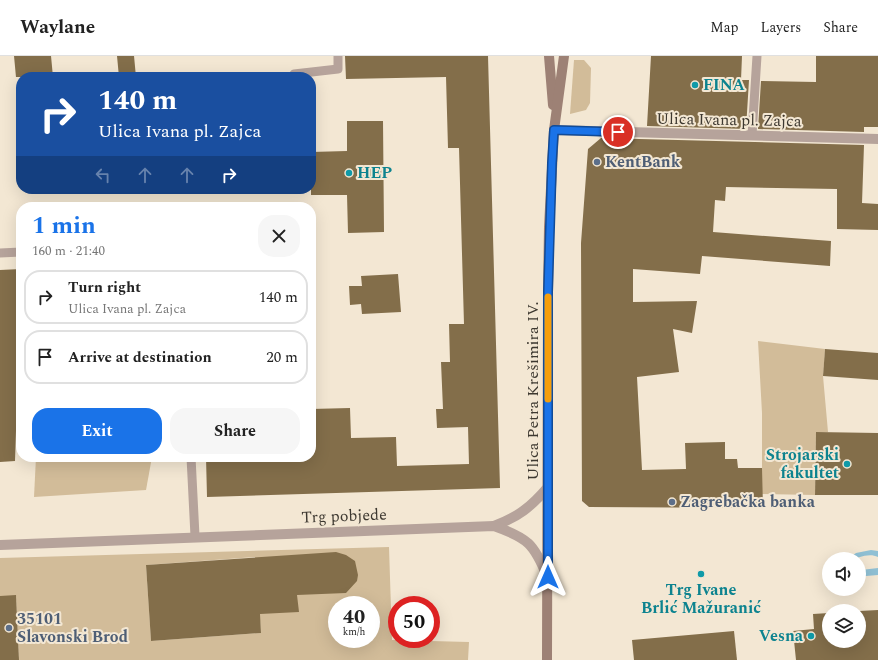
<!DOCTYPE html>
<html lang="en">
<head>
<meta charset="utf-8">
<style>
	:root { --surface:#fff; --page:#f6f6f6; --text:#222; --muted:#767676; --line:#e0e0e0; --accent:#1a73e8 }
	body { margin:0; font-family:Spectral,serif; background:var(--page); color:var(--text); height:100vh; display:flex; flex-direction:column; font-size:15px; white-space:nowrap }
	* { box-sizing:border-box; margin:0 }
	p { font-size:13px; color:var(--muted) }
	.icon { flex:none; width:22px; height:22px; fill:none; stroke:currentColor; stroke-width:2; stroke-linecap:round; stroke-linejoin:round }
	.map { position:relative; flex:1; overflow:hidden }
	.drawer { position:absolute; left:16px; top:146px; width:300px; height:260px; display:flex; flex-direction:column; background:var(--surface); border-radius:16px; box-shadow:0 4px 16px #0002 }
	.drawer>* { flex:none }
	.banner { position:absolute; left:16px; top:16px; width:300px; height:122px; border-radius:16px; box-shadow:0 4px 16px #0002; background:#1a4fa0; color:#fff; overflow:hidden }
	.tools { position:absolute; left:822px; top:496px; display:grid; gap:8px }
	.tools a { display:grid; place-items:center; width:44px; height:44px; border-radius:50%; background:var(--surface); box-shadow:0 4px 16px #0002; font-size:20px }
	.speed { position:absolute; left:328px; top:540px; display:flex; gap:8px; font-size:20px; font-weight:700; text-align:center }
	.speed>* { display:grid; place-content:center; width:52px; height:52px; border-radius:50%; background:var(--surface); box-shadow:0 4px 16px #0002; line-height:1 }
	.speed small { font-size:10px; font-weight:400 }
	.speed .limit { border:6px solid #d22; background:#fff; color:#111 }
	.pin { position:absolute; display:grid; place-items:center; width:34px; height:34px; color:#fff; margin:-17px; border:2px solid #fff; border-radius:50%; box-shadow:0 1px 4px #0007 }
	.me { position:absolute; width:44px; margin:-22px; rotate:0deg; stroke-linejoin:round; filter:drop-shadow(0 0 3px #0008) }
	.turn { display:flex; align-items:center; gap:14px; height:84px; padding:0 16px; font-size:18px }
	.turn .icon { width:52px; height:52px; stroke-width:2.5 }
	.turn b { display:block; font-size:28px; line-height:34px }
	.lanes { display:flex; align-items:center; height:38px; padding:0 16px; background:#0003; justify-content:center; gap:20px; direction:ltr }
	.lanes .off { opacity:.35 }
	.round { display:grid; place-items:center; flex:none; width:42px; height:42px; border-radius:16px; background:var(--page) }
	.headline { display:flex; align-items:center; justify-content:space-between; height:68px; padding:0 16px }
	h1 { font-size:24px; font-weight:700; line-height:30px; color:var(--accent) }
	.primary-button { display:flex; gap:8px; margin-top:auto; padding:8px 16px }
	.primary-button a { flex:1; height:46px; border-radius:16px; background:var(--accent); color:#fff; font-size:16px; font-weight:700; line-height:46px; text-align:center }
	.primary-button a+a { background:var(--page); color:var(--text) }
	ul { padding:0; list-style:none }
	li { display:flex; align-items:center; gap:12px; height:54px; margin:0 8px 6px; padding:0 8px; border:2px solid var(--line); border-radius:16px }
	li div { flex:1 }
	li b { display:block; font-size:15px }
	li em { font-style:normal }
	header { display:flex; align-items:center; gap:24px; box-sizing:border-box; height:56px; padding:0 20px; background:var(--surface); border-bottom:1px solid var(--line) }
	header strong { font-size:19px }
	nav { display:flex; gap:22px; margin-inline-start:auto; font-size:14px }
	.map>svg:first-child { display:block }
</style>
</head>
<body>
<header>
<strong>Waylane</strong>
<nav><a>Map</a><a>Layers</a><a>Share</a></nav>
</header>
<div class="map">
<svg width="878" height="604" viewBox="0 0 878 604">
	<rect width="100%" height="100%" fill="#f3e7d3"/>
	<!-- green -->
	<g fill="#d2bc99" fill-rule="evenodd">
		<polygon points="574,4 584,4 591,12 590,47 586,54 570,58"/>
		<polygon points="758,285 825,293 823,320 828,376 816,376 815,439 762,438 762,357"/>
		<polygon points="36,401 152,401 146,434 34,441"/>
		<path d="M389,491l3,93 77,2 -1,18h-449l-3,-64h-16v-38zM255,501l6,76 -110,8 -5,-76zM337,549h34v34h-34z"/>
	</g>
	<!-- water -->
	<g fill="#90c0d4">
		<path d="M871,494l7,1v6c-10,-5 -20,2 -30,2l8,-6z"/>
		<polygon points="878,512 878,519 866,520 859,518 859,513 861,514"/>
	</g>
	<!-- building -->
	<g fill="#836e4a">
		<polygon points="14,0 51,0 53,21 16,21"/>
		<polygon points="117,0 134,0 136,21 119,21"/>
		<polygon points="345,0 488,0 500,432 207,441 206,401 311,401 311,353 350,352 351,382 396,381 397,410 469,408 468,371 437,372 436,353 443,353 441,306 450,306 449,268 464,268 459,92 448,92 446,21 346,23"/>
		<polygon points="651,0 742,0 741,24 749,24 746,73 647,70"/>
		<polygon points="816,0 878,0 878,71 864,71 864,76 758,73 761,25 816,26"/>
		<polygon points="347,65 383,65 384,176 348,177 347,139 311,139 311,96 347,95"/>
		<polygon points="601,82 864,89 862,147 878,148 878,174 837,173 837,133 726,131 725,145 715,144 713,176 831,185 830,210 702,200 700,218 633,213 633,246 697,245 692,277 673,273 679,316 637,321 642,414 686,413 685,387 725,386 725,403 737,403 738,412 762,412 763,452 589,451 582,445 581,187 588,93"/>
		<polygon points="21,213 21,253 20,253 15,405 0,406 0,214"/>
		<polygon points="398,218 401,256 362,258 361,248 350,249 349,230 362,230 361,220"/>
		<polygon points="825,293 878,297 878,324 823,320"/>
		<polygon points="816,376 878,377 878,439 815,439"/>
		<polygon points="336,496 346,499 355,505 358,519 357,525 346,537 297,539 299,556 260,558 261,577 151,585 146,509"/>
		<polygon points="16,539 19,604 0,604 0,540"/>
		<polygon points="878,554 878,604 796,604 793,575 814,573 813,558 829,557 829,585 859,585 859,555"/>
		<polygon points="734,575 737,604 634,604 632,584"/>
	</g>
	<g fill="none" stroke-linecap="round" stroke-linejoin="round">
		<!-- service -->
		<g stroke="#b6a39b" stroke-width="9">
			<polyline points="294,18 338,13 338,0"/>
			<polyline points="752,79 757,0"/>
			<polyline points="0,197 21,196"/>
			<polyline points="191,401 195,480"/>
		</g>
		<!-- minor -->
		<g stroke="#b6a39b" stroke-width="10">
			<polyline points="554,74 878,83"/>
			<path d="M494,470c24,-9 37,-19 54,-39"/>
			<path d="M0,489l494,-19c34,12 40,18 53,50"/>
		</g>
		<!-- secondary -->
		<g stroke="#9d8175" stroke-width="10">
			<polyline points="549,0 553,49"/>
			<polyline points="547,604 548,236 549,171 554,74 564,0"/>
		</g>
	</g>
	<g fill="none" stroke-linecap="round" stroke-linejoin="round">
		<defs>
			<polyline id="route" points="548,521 548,236 552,107 554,74 618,76"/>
		</defs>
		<!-- route casing -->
		<use href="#route" stroke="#114b97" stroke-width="10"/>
		<!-- route -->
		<use href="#route" stroke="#1a73e8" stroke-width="7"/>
		<!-- slow -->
		<polyline stroke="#f59e0b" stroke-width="7" points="548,241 548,343"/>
	</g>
	<!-- markers -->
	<g fill="#0f9aa8" stroke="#f3e7d3" stroke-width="1.5">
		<circle cx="695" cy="29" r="4"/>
		<circle cx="349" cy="117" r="4"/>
		<circle cx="847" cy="408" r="4"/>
		<circle cx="701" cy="518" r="4"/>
		<circle cx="811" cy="580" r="4"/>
	</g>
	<g fill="#5c6f8a" stroke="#f3e7d3" stroke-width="1.5">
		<circle cx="597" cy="106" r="4"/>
		<circle cx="672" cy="446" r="4"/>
		<circle cx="9" cy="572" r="4"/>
	</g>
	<g text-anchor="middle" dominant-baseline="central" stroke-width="4" stroke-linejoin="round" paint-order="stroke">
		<!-- culture labels -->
		<g font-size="16" font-weight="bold" fill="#0d838f" stroke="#f3e7d3" text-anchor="start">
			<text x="703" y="29">FINA</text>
			<text x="357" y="117">HEP</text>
			<text x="839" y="399" text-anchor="end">Strojarski<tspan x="839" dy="18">fakultet</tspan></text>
			<text x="701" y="534" text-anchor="middle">Trg Ivane<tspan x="701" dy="18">Brlić Mažuranić</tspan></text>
			<text x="803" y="580" text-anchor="end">Vesna</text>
		</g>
		<!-- street labels -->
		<g font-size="16" fill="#3d3830" stroke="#f3e7d3">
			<text transform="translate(729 64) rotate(1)">Ulica Ivana pl. Zajca</text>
			<text transform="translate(533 335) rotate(-90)">Ulica Petra Krešimira IV.</text>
			<text transform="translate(344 460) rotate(-2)">Trg pobjede</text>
		</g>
		<!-- service labels -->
		<g font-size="16" font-weight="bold" fill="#4e5e75" stroke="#f3e7d3" text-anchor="start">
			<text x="605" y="106">KentBank</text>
			<text x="680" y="446">Zagrebačka banka</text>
			<text x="17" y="563">35101<tspan x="17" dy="18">Slavonski Brod</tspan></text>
		</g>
	</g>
</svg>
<div class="tools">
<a><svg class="icon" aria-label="sound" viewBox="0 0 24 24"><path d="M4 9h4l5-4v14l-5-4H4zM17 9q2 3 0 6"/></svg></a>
<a><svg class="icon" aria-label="layers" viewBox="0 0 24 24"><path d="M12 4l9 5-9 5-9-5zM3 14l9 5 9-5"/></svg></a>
</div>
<div class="speed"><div>40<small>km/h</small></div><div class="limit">50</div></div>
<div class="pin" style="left:618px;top:76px;background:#d93025"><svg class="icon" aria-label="arrive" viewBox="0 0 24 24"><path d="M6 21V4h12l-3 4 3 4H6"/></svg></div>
<svg class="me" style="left:548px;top:521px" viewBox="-20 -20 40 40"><path d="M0-17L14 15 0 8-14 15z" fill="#1a73e8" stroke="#fff" stroke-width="4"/></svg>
<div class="banner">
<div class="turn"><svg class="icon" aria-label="right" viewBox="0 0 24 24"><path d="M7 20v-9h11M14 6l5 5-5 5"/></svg><div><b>140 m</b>Ulica Ivana pl. Zajca</div></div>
<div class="lanes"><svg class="icon off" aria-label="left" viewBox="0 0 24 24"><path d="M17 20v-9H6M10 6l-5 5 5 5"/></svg><svg class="icon off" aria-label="ahead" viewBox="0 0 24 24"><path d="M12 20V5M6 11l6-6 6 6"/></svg><svg class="icon off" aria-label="ahead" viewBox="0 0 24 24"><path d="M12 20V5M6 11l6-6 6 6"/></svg><svg class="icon" aria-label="right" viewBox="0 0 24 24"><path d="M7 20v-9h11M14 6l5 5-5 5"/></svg></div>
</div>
<section class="drawer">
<div class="headline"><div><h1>1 min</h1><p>160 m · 21:40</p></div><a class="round"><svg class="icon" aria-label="close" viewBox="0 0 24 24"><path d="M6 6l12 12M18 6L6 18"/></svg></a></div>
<ul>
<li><svg class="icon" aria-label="right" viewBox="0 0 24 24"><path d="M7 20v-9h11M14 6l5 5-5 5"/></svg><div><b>Turn right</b><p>Ulica Ivana pl. Zajca</p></div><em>140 m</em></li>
<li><svg class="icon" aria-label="arrive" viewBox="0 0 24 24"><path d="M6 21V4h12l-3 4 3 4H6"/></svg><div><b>Arrive at destination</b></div><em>20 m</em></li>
</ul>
<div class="primary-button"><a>Exit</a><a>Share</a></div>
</section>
</div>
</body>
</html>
